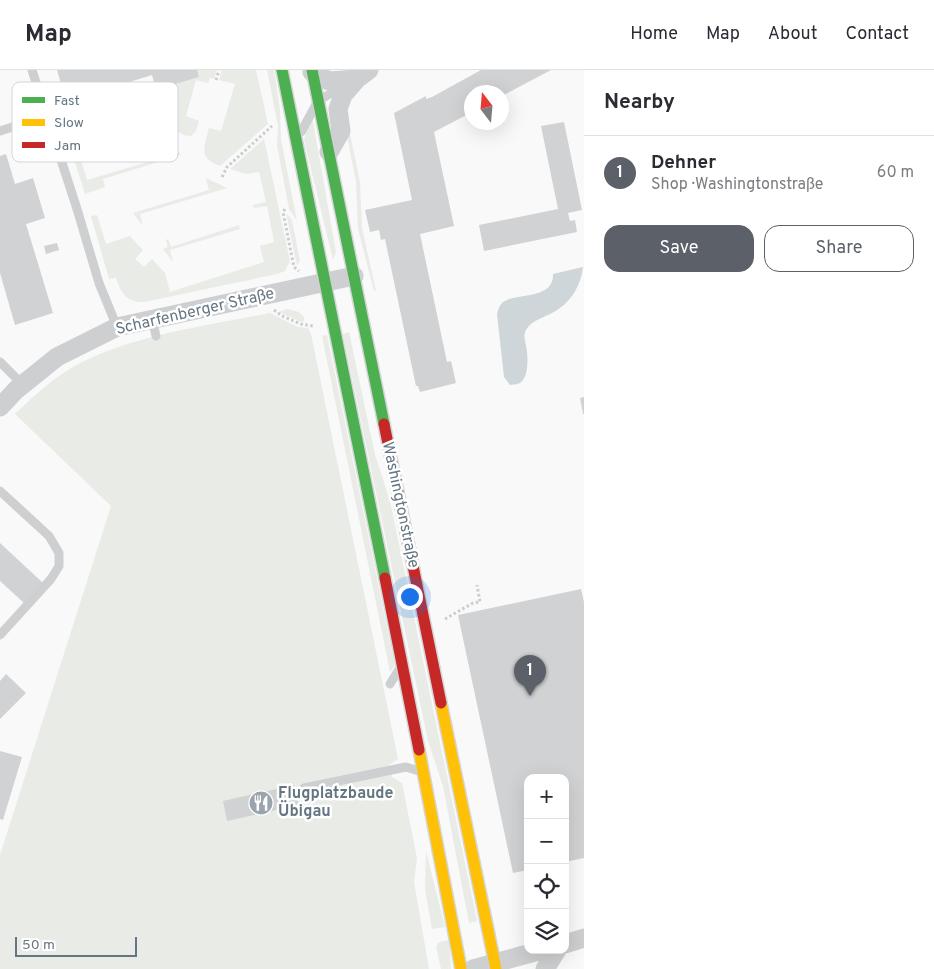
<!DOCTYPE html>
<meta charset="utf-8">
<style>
:root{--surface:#fff;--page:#f2f2f3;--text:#2b2b33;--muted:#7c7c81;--line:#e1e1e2;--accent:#5c6169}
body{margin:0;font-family:Overpass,sans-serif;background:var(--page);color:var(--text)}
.controls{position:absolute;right:15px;bottom:15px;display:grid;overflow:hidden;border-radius:10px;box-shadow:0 5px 20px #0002}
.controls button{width:45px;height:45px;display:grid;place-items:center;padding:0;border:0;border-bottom:1px solid var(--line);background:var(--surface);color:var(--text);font:25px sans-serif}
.compass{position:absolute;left:464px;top:15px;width:45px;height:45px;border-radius:50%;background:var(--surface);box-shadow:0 5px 20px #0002;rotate:344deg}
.scale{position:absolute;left:15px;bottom:12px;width:122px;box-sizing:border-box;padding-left:5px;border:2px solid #657683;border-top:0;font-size:14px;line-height:18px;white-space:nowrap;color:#657683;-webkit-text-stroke:4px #fff;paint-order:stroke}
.you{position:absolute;left:409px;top:526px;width:18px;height:18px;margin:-12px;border:4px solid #fff;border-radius:50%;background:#1a73e8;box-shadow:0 0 0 8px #1a73e833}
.badge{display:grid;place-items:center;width:32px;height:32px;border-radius:50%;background:var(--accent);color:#fff;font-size:16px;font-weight:700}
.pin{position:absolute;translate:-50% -41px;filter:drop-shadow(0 1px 2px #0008)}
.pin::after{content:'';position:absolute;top:26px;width:18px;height:15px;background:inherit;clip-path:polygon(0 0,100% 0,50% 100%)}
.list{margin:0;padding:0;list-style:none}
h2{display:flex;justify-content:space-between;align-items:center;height:65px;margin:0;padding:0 20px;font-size:21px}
h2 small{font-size:16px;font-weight:400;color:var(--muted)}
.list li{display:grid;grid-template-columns:32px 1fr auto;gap:15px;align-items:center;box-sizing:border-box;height:75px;padding:0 20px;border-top:1px solid var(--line)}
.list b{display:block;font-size:19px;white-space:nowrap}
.list p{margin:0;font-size:16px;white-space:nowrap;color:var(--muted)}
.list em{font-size:16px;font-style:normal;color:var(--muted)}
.actions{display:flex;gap:10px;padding:15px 20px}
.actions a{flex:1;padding:11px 0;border:1px solid var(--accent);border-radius:15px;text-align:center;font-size:18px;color:var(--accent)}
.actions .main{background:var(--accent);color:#fff}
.icon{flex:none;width:28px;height:28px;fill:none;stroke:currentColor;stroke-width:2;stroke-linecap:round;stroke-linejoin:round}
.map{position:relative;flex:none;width:584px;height:899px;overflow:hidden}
header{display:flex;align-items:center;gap:30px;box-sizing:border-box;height:70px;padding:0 25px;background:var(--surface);border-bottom:1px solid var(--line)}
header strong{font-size:24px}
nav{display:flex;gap:28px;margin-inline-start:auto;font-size:18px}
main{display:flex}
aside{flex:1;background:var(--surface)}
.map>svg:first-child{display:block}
</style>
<header>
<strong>Map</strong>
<nav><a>Home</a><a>Map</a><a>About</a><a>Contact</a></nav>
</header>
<main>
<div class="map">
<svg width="584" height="899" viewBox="0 0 584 899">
<rect width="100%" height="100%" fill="#f9f9f9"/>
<path fill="#e8ebe6" d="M 197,0 L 217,0 L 214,9 L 210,8 L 208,13 L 196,10 L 186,46 L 199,51 L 196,61 L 191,66 C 175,66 173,53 169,41 L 75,71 L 87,110 L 175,84 L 173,74 L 181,85 L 103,109 L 105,117 L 85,124 L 63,54 L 67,46 L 72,44 L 75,58 L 105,49 L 108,57 L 162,40 L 156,20 L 199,7 Z
M 222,0 L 256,0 L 268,54 L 220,96 C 198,88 204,77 209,58 L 221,61 L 235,14 L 219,10 Z
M 267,0 L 274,0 L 280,39 L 281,70 L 297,151 L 289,139 L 277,75 L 278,56 Z
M 312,46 L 336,182 L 333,190 L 304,70 L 307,57 Z
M 348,55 L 360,112 L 362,158 L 376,221 L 374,221 L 358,159 L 356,112 L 345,56 Z
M 264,69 L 290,191 L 285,201 L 277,204 L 144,232 C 127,233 121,223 116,208 L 109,209 L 91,146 L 97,145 L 106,174 L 130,166 L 143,180 L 135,189 L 144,197 L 152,189 L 165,203 L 170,222 L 264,192 L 260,176 L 274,172 L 267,136 L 254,138 L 253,135 L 266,132 L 259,102 L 246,104 L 230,99 Z
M 206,108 L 227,118 L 140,144 L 143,156 L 133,143 L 209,120 Z
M 286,143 L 292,150 L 300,191 L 297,196 Z
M 239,155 L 240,159 L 170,180 L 173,192 L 163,179 L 168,177 L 166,170 L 168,169 L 171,177 Z
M 287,239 L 299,242 L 304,247 L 304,251 L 301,252 L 279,242 Z
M 270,243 L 298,257 L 308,258 L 311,264 L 398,689 L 389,695 L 392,707 L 402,713 L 417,788 L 414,812 L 429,899 L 0,899 L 0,785 L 111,436 L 15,344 C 30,330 45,315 62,304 C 116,267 206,256 270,243 Z
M 349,262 L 375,385 L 390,431 L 477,851 L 469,853 L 443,716 L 428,671 L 343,264 Z
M 327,265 L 395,596 L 390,602 L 322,266 Z
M 426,781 L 445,857 L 432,859 L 425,819 Z
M 449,870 L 451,899 L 441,899 L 436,876 L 439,872 Z"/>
<path fill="#ced6d9" d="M 583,197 C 581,216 570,234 552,243 C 543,248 532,250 526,260 C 522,267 527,275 527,282 C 528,291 528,306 521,312 C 518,315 514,314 510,315 L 504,307 L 497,244 C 498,240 499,236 502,233 C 514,222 554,231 553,204 Z"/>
<path fill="#d0d2d3" d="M 57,0 L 197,0 L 199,7 L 156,20 L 152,5 L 123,14 L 126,27 L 100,35 L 96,22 L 66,31 Z
M 481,0 L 551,0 L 502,26 L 502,22 L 472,22 L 472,42 L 434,62 L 454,156 L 420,164 L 447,292 L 451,291 L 456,313 L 420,322 L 418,316 L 416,316 L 385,169 L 381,170 L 379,160 L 370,162 L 365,140 L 412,130 L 394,43 L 426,26 L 426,29 L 432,27 Z
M 564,52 L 582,140 L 568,143 L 570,151 L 575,150 L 577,162 L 484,181 L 479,155 L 558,139 L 541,56 Z
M 6,84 L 15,114 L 33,108 L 45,148 L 26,154 L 53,243 L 15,255 L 0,203 L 0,86 Z
M 57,173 L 59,180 L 46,184 L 44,176 Z
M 584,327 L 584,344 L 583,344 L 580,328 Z
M 0,473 L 43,513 L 24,533 L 0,511 Z
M 581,519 L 584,532 L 584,788 L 565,792 L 565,708 L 528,708 L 528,800 L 513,803 L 458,545 Z
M 6,604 L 26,623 L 0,649 L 0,611 Z
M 0,681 L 22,687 L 3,750 L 0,749 Z
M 294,715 L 299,735 L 227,751 L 223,731 Z"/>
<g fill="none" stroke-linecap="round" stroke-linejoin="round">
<defs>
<path id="fast" d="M 282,0 L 385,508
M 312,0 L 384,354"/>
<path id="slow" d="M 441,633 L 496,899
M 419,680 L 461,899"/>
<path id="jam" d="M 384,354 L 441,633
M 385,508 L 419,680"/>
</defs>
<use href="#fast" stroke="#d5d6d7" stroke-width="14"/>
<use href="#slow" stroke="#d5d6d7" stroke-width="14"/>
<use href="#jam" stroke="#d5d6d7" stroke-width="14"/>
<path stroke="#cbcccd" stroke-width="3" stroke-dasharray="2.5 2.5" stroke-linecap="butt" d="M 216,10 L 219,0
M 222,107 L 227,97 L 272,56
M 285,139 L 283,142 L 294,197 L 299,201
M 274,240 L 282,246 L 301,254 L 313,256
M 445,549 L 473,533 L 480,532 L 477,515"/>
<path stroke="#cecfd0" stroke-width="9" d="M 32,0 L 77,139 L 99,213 L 117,257
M 0,61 L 47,46
M 301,62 L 318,31 L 343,16
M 152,249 L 156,266
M 0,292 L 23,315
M 0,421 L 49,466 L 59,483 L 59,496 L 51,509 L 0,565
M 390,614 L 398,601
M 304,718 L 406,697 L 419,701"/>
<path stroke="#cecfd0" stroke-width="19" d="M 312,2 L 329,11 L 357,9
M 329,82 L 341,61 L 338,39 L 343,25 L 357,9 L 369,0
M 0,337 L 16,320 L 57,287 L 117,257 L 354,206
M 565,874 L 584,868
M 473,899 L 542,880
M 545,899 L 557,880"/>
<use href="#fast" stroke="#4caf50" stroke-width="11"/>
<use href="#slow" stroke="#ffc107" stroke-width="11"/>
<use href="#jam" stroke="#c62828" stroke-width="11"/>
</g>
<defs>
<symbol id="restaurant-disc" viewBox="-11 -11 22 22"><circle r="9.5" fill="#99a4ac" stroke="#fff"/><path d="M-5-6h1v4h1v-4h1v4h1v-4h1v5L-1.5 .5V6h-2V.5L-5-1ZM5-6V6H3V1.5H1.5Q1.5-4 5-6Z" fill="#fff"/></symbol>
</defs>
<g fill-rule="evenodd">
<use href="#restaurant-disc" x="247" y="719" width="28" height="28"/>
</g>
<g text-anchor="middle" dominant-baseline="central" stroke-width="5" stroke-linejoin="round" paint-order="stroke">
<g font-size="16" fill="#657683" stroke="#fff">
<text transform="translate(195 242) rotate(-13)">Scharfenberger Straße</text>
<text transform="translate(400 435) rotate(78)">Washingtonstraße</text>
</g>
<g font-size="16" font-weight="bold" fill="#657683" stroke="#fff" text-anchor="start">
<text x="278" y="724">Flugplatzbaude<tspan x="278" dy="18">Übigau</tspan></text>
</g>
</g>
<rect x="12" y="12" width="166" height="80" rx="8" fill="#fff" stroke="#d1d6da" stroke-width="1"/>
<rect x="22" y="27" width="23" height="6" fill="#4caf50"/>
<rect x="22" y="49" width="23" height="7" fill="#ffc107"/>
<rect x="22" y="72" width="23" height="6" fill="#c62828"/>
<g font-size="14" fill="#657683">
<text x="54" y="35">Fast</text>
<text x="54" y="57">Slow</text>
<text x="54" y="80">Jam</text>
</g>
</svg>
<div class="controls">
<button>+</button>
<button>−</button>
<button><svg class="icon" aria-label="locate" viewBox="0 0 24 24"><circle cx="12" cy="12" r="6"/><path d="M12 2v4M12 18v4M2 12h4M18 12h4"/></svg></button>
<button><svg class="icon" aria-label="layers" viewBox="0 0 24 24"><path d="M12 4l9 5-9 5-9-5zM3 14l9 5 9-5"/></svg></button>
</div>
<svg class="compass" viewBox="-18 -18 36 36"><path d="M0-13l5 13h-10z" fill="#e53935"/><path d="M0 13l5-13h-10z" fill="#7c7c81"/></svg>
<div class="scale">50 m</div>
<div class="you"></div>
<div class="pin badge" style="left:530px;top:626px">1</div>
</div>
<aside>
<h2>Nearby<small></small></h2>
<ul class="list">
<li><span class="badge">1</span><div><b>Dehner</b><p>Shop · Washingtonstraße</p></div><em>60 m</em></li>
</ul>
<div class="actions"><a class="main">Save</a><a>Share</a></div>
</aside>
</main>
